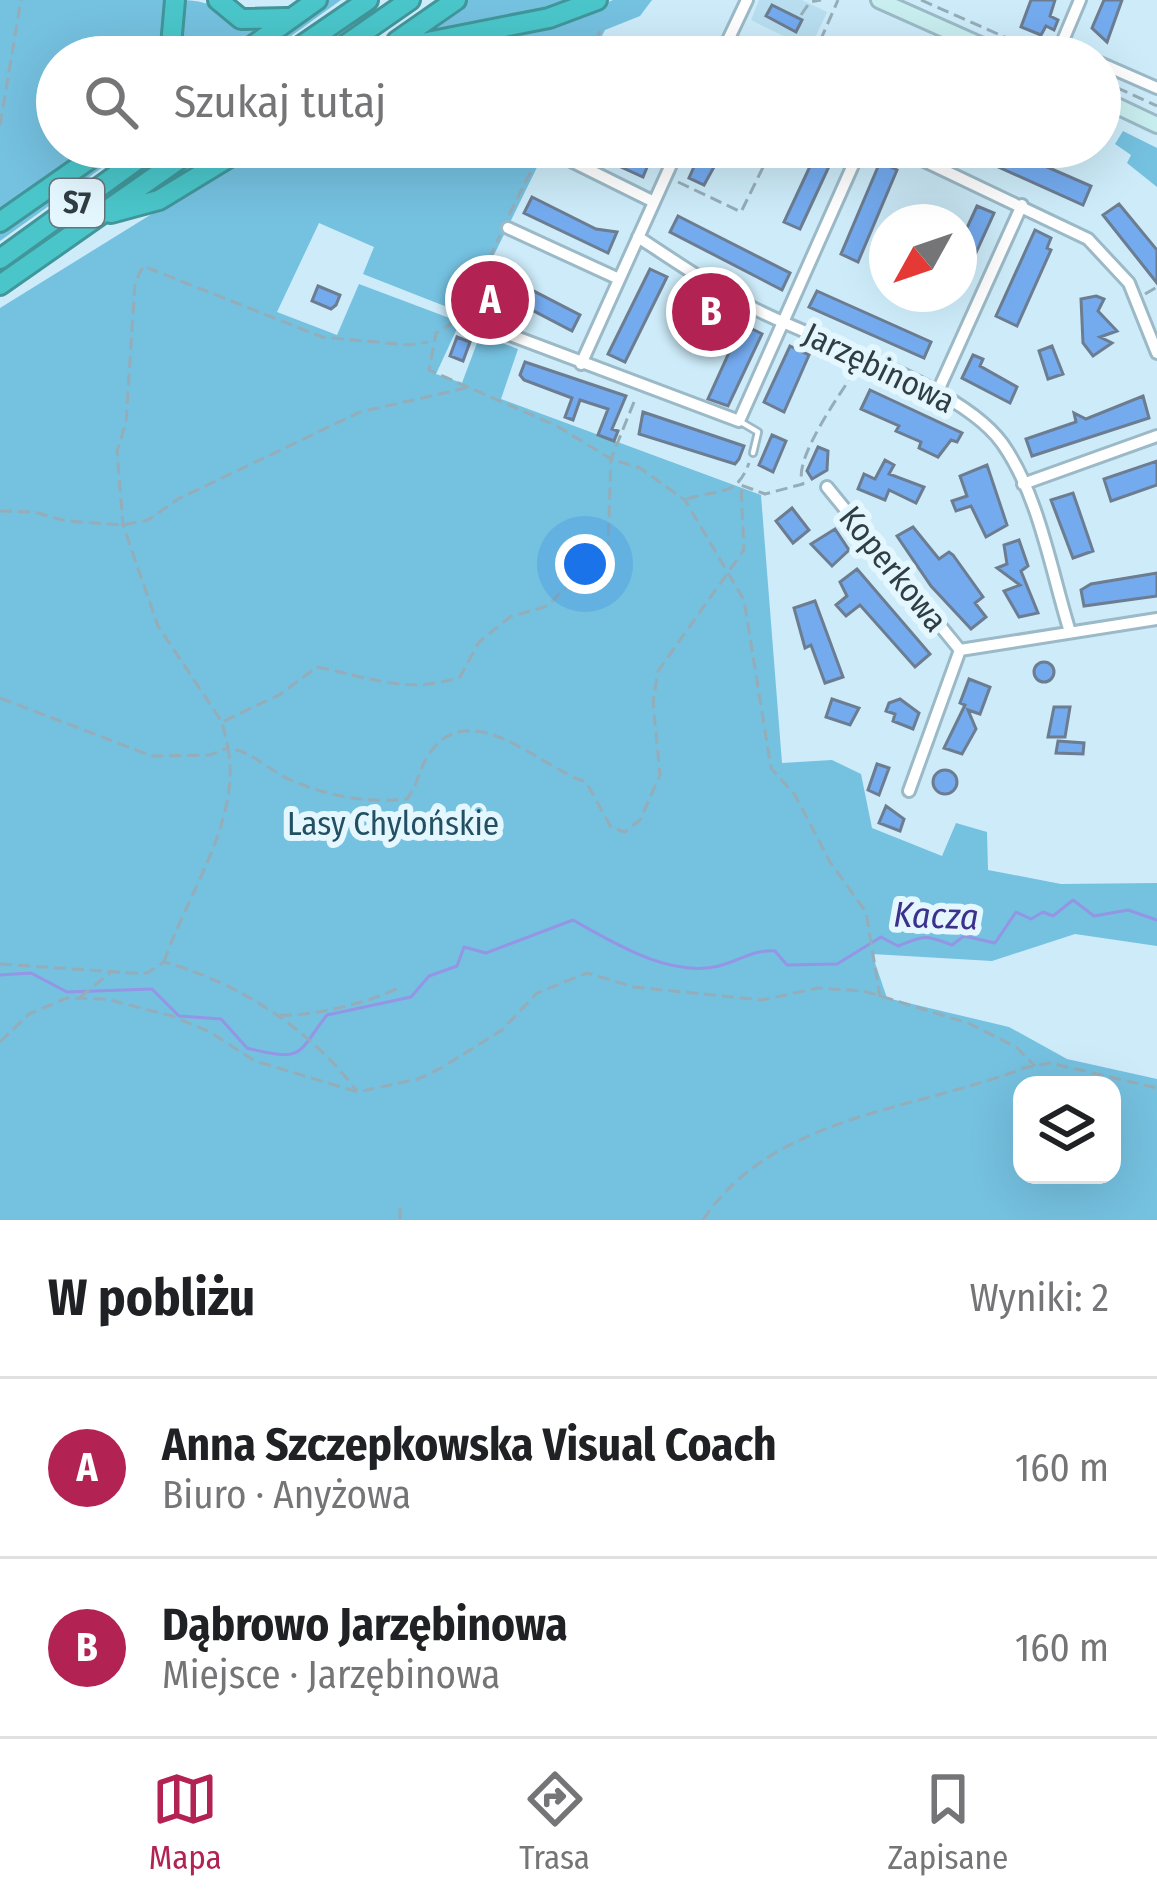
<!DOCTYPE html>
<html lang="pl">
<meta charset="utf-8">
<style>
:root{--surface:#fff;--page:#f2f2f2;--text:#202124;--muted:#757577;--line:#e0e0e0;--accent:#b22354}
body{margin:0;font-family:"Fira Sans Condensed",sans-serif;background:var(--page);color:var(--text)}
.controls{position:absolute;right:36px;bottom:36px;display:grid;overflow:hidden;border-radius:24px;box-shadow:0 12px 48px #0002}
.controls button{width:108px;height:108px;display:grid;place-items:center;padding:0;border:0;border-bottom:3px solid var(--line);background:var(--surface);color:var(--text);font:60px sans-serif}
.compass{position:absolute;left:869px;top:204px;width:108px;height:108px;border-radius:50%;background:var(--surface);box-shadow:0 12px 48px #0002;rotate:230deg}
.you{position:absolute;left:585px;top:564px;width:42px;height:42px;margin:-30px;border:9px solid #fff;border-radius:50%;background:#1a73e8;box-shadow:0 0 0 18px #1a73e833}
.badge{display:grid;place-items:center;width:78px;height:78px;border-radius:50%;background:var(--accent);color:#fff;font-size:39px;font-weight:700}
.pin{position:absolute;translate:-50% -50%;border:6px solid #fff;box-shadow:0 3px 12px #0006}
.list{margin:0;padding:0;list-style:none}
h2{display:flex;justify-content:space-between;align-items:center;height:156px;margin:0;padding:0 48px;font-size:51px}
h2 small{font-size:39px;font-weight:400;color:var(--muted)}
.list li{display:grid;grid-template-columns:78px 1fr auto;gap:36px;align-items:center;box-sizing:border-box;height:180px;padding:0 48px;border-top:3px solid var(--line)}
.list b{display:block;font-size:45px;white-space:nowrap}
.list p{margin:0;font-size:39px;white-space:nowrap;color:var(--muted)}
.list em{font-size:39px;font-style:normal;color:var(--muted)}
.icon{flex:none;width:66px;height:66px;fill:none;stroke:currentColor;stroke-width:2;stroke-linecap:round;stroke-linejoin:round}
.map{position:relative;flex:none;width:1157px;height:1220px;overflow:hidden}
.search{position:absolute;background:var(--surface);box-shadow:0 12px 48px #0002;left:36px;right:36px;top:36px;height:132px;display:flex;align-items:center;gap:30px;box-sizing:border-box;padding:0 42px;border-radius:66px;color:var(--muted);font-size:45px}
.sheet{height:516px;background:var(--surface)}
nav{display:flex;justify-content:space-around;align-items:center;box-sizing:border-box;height:168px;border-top:3px solid var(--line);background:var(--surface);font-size:33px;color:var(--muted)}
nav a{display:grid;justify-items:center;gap:6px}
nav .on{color:var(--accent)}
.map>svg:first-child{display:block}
</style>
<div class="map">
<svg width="1157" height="1220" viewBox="0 0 1157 1220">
<rect width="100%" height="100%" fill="#cdebf9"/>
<path fill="#b8deef" d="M 759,0 L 802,0 L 827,12 L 810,49 L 751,20 Z"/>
<path fill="#75c1e0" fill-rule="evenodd" d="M 0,0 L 169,0 L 165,57 L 57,57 L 57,147 L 93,147 L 0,213 Z
M 180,0 C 220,0 230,19 264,31 L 228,57 L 176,57 Z
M 326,0 L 341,0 L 262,57 L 245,57 Z
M 465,0 L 580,0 L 419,36 Z
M 613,0 L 652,0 L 640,16 L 605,30 L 591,57 L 396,57 L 554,25 Z
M 1123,131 L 1157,148 L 1157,187 L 1127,163 L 1131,155 L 1115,144 Z
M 119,147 L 131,147 L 0,241 L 0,231 Z
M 172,147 L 181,147 L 0,274 L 0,267 Z
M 260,147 L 547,147 L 465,314 L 363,274 L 374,247 L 319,223 L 277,312 L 337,335 L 359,284 L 460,322 L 436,374 L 462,383 L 480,335 L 518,349 L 501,399 L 761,495 L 782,763 L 832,760 L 861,774 L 872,828 L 942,856 L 956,823 L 987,832 L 988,870 L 1061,884 L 1157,883 L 1157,946 L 1075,934 L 992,961 L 872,954 L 887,998 L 1009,1027 L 1067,1059 L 1157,1079 L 1157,1220 L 0,1220 L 0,308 ZM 1022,1085 L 1112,1085 L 1112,1175 L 1022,1175 Z"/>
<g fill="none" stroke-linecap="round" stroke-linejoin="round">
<path stroke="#9495e4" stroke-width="3" d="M 0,975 L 31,973 L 67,992 L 152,989 L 179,1016 L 221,1019 L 247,1048 C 306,1064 298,1051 327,1015 L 411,997 L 429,976 L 457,966 L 464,947 L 486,953 L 573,920 C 614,943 670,978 719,966 C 739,961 754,949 775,951 L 787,965 L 837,964 L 881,937 L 898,946 C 925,936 923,934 952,945 L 964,936 L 995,943 L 1016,912 L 1031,919 L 1043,912 L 1053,916 L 1073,900 L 1094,916 L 1128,910 L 1157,920"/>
</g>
<path fill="#74abef" stroke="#6c7c91" stroke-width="3" d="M 1031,0 L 1055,0 L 1050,16 L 1058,20 L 1054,30 L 1046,26 L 1041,35 L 1021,27 Z
M 1104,0 L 1122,0 L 1107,42 L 1092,28 Z
M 772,5 L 802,20 L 796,32 L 766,16 Z
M 758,38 L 774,45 L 768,57 L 749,57 Z
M 577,147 L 621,147 L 650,160 L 643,177 Z
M 695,147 L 725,147 L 704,185 L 689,178 L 701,151 Z
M 819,147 L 838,147 L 800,229 L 784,222 Z
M 954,147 L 1001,147 L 1091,186 L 1083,205 Z
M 880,162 L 897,170 L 858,262 L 841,254 Z
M 532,197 L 596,229 L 617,232 L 608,253 L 524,213 Z
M 1119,204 L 1157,250 L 1157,283 L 1103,215 Z
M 977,206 L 994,213 L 959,290 L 959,245 Z
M 678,216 L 790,273 L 782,290 L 670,232 Z
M 1035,230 L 1051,238 L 1047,248 L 1051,250 L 1017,326 L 996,316 Z
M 650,269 L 667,277 L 625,362 L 608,354 Z
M 497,272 L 580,315 L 572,331 L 490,288 Z
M 318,286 L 340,295 L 336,305 L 331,309 L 312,301 Z
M 817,291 L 931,342 L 924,358 L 809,307 Z
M 1096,296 L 1104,299 L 1098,311 L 1117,331 L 1100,337 L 1112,343 L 1093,356 L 1083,343 L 1081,299 Z
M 742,324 L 762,334 L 728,406 L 708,399 Z
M 457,337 L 470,342 L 463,361 L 450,356 Z
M 790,346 L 809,355 L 784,412 L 764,402 Z
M 1052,346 L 1063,374 L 1048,379 L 1039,351 Z
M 973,355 L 983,359 L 980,366 L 1017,387 L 1010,403 L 962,378 Z
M 525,362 L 626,396 L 612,429 L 618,431 L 614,441 L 598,435 L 608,409 L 580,400 L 573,420 L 565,417 L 572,398 L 524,380 L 520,375 Z
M 870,390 L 962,433 L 957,442 L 951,440 L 938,457 L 919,448 L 921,442 L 896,431 L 899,426 L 861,409 Z
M 1143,396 L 1149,418 L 1032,456 L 1026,439 L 1076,422 L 1074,413 L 1086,419 Z
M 643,412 L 744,446 L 739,459 L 735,464 L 639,434 Z
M 772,435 L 786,441 L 773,472 L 759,465 Z
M 818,447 L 828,451 L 827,470 L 812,479 L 807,471 Z
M 885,460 L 894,465 L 889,474 L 924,487 L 916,503 L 889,490 L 885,500 L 858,489 L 864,474 L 875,479 Z
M 1157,461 L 1157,485 L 1111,501 L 1104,479 Z
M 987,465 L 1007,525 L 986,537 L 971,506 L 956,511 L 952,501 L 967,496 L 960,476 Z
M 1073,493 L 1093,551 L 1073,558 L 1051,500 Z
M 792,508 L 809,530 L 793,543 L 776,521 Z
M 913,527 L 939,559 L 949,552 L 953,555 L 983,597 L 975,603 L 986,617 L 971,629 L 931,586 L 897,536 Z
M 835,529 L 849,550 L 832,566 L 811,544 Z
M 1019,540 L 1028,566 L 1021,571 L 1038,613 L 1019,617 L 1004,591 L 1020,585 L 997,568 L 1007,564 L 1004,545 Z
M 857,569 L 930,654 L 915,667 L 860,605 L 846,616 L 836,605 L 847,596 L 840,582 Z
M 1157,573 L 1157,596 L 1084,606 L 1081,590 L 1091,584 Z
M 815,601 L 843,677 L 825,683 L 811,645 L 805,648 L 794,608 Z
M1034 672a10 10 0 1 1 20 0a10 10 0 1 1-20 0Z
M 969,679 L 990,687 L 980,714 L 968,710 L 976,729 L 962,754 L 944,748 L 965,705 L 960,703 Z
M 832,699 L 859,708 L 850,725 L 826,717 Z
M 900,699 L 919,713 L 913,729 L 893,721 L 895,714 L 886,711 L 889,703 Z
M 1054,707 L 1070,707 L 1065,737 L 1048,737 Z
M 1058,741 L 1084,743 L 1083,754 L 1056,753 Z
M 877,764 L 889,768 L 879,795 L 868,790 Z
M933 782a12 12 0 1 1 24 0a12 12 0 1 1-24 0Z
M 886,806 L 904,819 L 900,831 L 879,823 Z"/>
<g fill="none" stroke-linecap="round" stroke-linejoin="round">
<defs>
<path id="lane" d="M 741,422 L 758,432 L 753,453"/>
<path id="street" d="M 1061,45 L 1087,57
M 720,57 L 747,0
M 1056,57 L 1080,0
M 1100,63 L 1157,88
M 895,147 L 1088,239 L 1129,283 L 1157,353
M 555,153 L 654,202
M 508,228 L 619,279
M 638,237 C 676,262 714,288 755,309 C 821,343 960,385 1002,443 C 1039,495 1051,571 1070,632
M 465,318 L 739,421 L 861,147
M 581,364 L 679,147
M 937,393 L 1022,205
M 1023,484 L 1157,436
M 827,487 L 960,650 L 1157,619
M 909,791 L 960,650"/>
<path id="secondary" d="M 879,0 L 1007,57
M 1100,98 L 1157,125"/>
<path id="highway" d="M 218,0 L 241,19 L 287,18
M 397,41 L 456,0
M 382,51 L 549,18 L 597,0
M 170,57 L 175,0
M 237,57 L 317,0
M 285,57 L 368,0
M 328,57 L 410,0
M 111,213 L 159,200 L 246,147
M 0,222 L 107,147
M 0,259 L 155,147
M 0,285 L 197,147"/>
</defs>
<use href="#lane" stroke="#9bb9c6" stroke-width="10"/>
<use href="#street" stroke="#9bb9c6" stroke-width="16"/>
<use href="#secondary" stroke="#9bb9c6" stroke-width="20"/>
<use href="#highway" stroke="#41969a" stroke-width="24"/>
<path stroke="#95adb8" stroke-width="3" stroke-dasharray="12 6" stroke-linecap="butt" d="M 921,0 L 1043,54
M 801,15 L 810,2 L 821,0
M 588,57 L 600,31
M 813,57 L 838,0
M 1100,80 L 1157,106
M 0,125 L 21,0
M 949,163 L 957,147
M 678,182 L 741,212 L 773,147
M 509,215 L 543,147
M 1145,294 L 1157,287
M 467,308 L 500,235
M 454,322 L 436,333 L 429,370 L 557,426 L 611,459 L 640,468 L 685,500 L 744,600 L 771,768 L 795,795 L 830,862 L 866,912 L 880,997
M 687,499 C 720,488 736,498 749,463
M 0,511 L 34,512 L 66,521 L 123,525 L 148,520 L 178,499 L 360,412 L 466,388
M 0,698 L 152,756 L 210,755 L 228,748 L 222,722 L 158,626 L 123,525 L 117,451 L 126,423 L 135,283 L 143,266 L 322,337 L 408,345 L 428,342
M 224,721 L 279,695 L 317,667 C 368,677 408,695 460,677 L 479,642 L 510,617 L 547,606 L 608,546 L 611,459 L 636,397
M 164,962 C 186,896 242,819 228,748 C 255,752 271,773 295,782 C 332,797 367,803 407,799 C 417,786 419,771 427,757 C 468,691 540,768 586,782 L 611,827 L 625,832 L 640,820 L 660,775 L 653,702 L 658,671 L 744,550 L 741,485 L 765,494 L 803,484 C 791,461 843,390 859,365
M 0,964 L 132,973 L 147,973 L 164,962 C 239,983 309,1028 357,1091
M 80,997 L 110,973
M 280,1015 C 310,1017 371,1002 398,988
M 0,1042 L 29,1014 L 67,998 L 106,999 L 172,1016 L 210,1032 L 255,1061 L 358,1092 L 418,1079 L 441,1068 L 502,1030 L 537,993 L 587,973 L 634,987 L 762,1000 L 818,988 L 864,991 L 968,1023 L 1016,1047 L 1035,1066
M 400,1208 L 400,1220
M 703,1220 C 772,1115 917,1110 1024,1068 L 1050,1063 L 1157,1088"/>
<use href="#lane" stroke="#fff" stroke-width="4.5"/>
<use href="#street" stroke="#fff" stroke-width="10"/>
<use href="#secondary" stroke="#c9eeef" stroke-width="14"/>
<use href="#highway" stroke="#4ac6ca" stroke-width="18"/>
</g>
<g text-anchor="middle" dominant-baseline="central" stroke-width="12" stroke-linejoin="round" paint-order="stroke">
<rect fill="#e4f6fe" stroke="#66747a" stroke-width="3" x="50" y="179" width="54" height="48" rx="9"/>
<g font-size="30" font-weight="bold" fill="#303d42">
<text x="77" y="203">S7</text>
</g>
<g font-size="33" fill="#303d42" stroke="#e4f6fe">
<text transform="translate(879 368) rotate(26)">Jarzębinowa</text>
<text transform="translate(893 569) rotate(51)">Koperkowa</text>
</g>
<g font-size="33" fill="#225062" stroke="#e4f6fe">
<text x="393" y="824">Lasy Chylońskie</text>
</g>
<g font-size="36" font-style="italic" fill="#3c318c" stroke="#e4f6fe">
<text transform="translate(936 916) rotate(2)">Kacza</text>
</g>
</g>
</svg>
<div class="controls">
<button><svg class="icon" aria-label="layers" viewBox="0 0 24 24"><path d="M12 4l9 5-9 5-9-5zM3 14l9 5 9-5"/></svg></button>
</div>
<svg class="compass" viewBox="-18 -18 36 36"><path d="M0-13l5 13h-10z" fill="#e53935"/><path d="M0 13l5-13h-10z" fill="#757577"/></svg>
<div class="you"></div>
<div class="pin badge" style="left:490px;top:300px">A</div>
<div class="pin badge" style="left:711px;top:312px">B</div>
<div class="search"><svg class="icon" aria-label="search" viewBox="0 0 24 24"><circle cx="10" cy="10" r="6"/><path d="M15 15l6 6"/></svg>Szukaj tutaj</div>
</div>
<section class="sheet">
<h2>W pobliżu<small>Wyniki: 2</small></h2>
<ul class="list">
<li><span class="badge">A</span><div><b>Anna Szczepkowska Visual Coach</b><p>Biuro · Anyżowa</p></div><em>160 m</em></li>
<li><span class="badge">B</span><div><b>Dąbrowo Jarzębinowa</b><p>Miejsce · Jarzębinowa</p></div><em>160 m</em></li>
</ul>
</section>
<nav>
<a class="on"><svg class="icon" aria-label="map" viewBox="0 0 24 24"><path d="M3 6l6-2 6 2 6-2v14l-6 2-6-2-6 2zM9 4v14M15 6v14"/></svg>Mapa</a>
<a><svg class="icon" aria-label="directions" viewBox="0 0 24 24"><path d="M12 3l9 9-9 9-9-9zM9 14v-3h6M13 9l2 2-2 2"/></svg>Trasa</a>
<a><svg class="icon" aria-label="saved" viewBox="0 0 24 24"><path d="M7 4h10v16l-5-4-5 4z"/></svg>Zapisane</a>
</nav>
